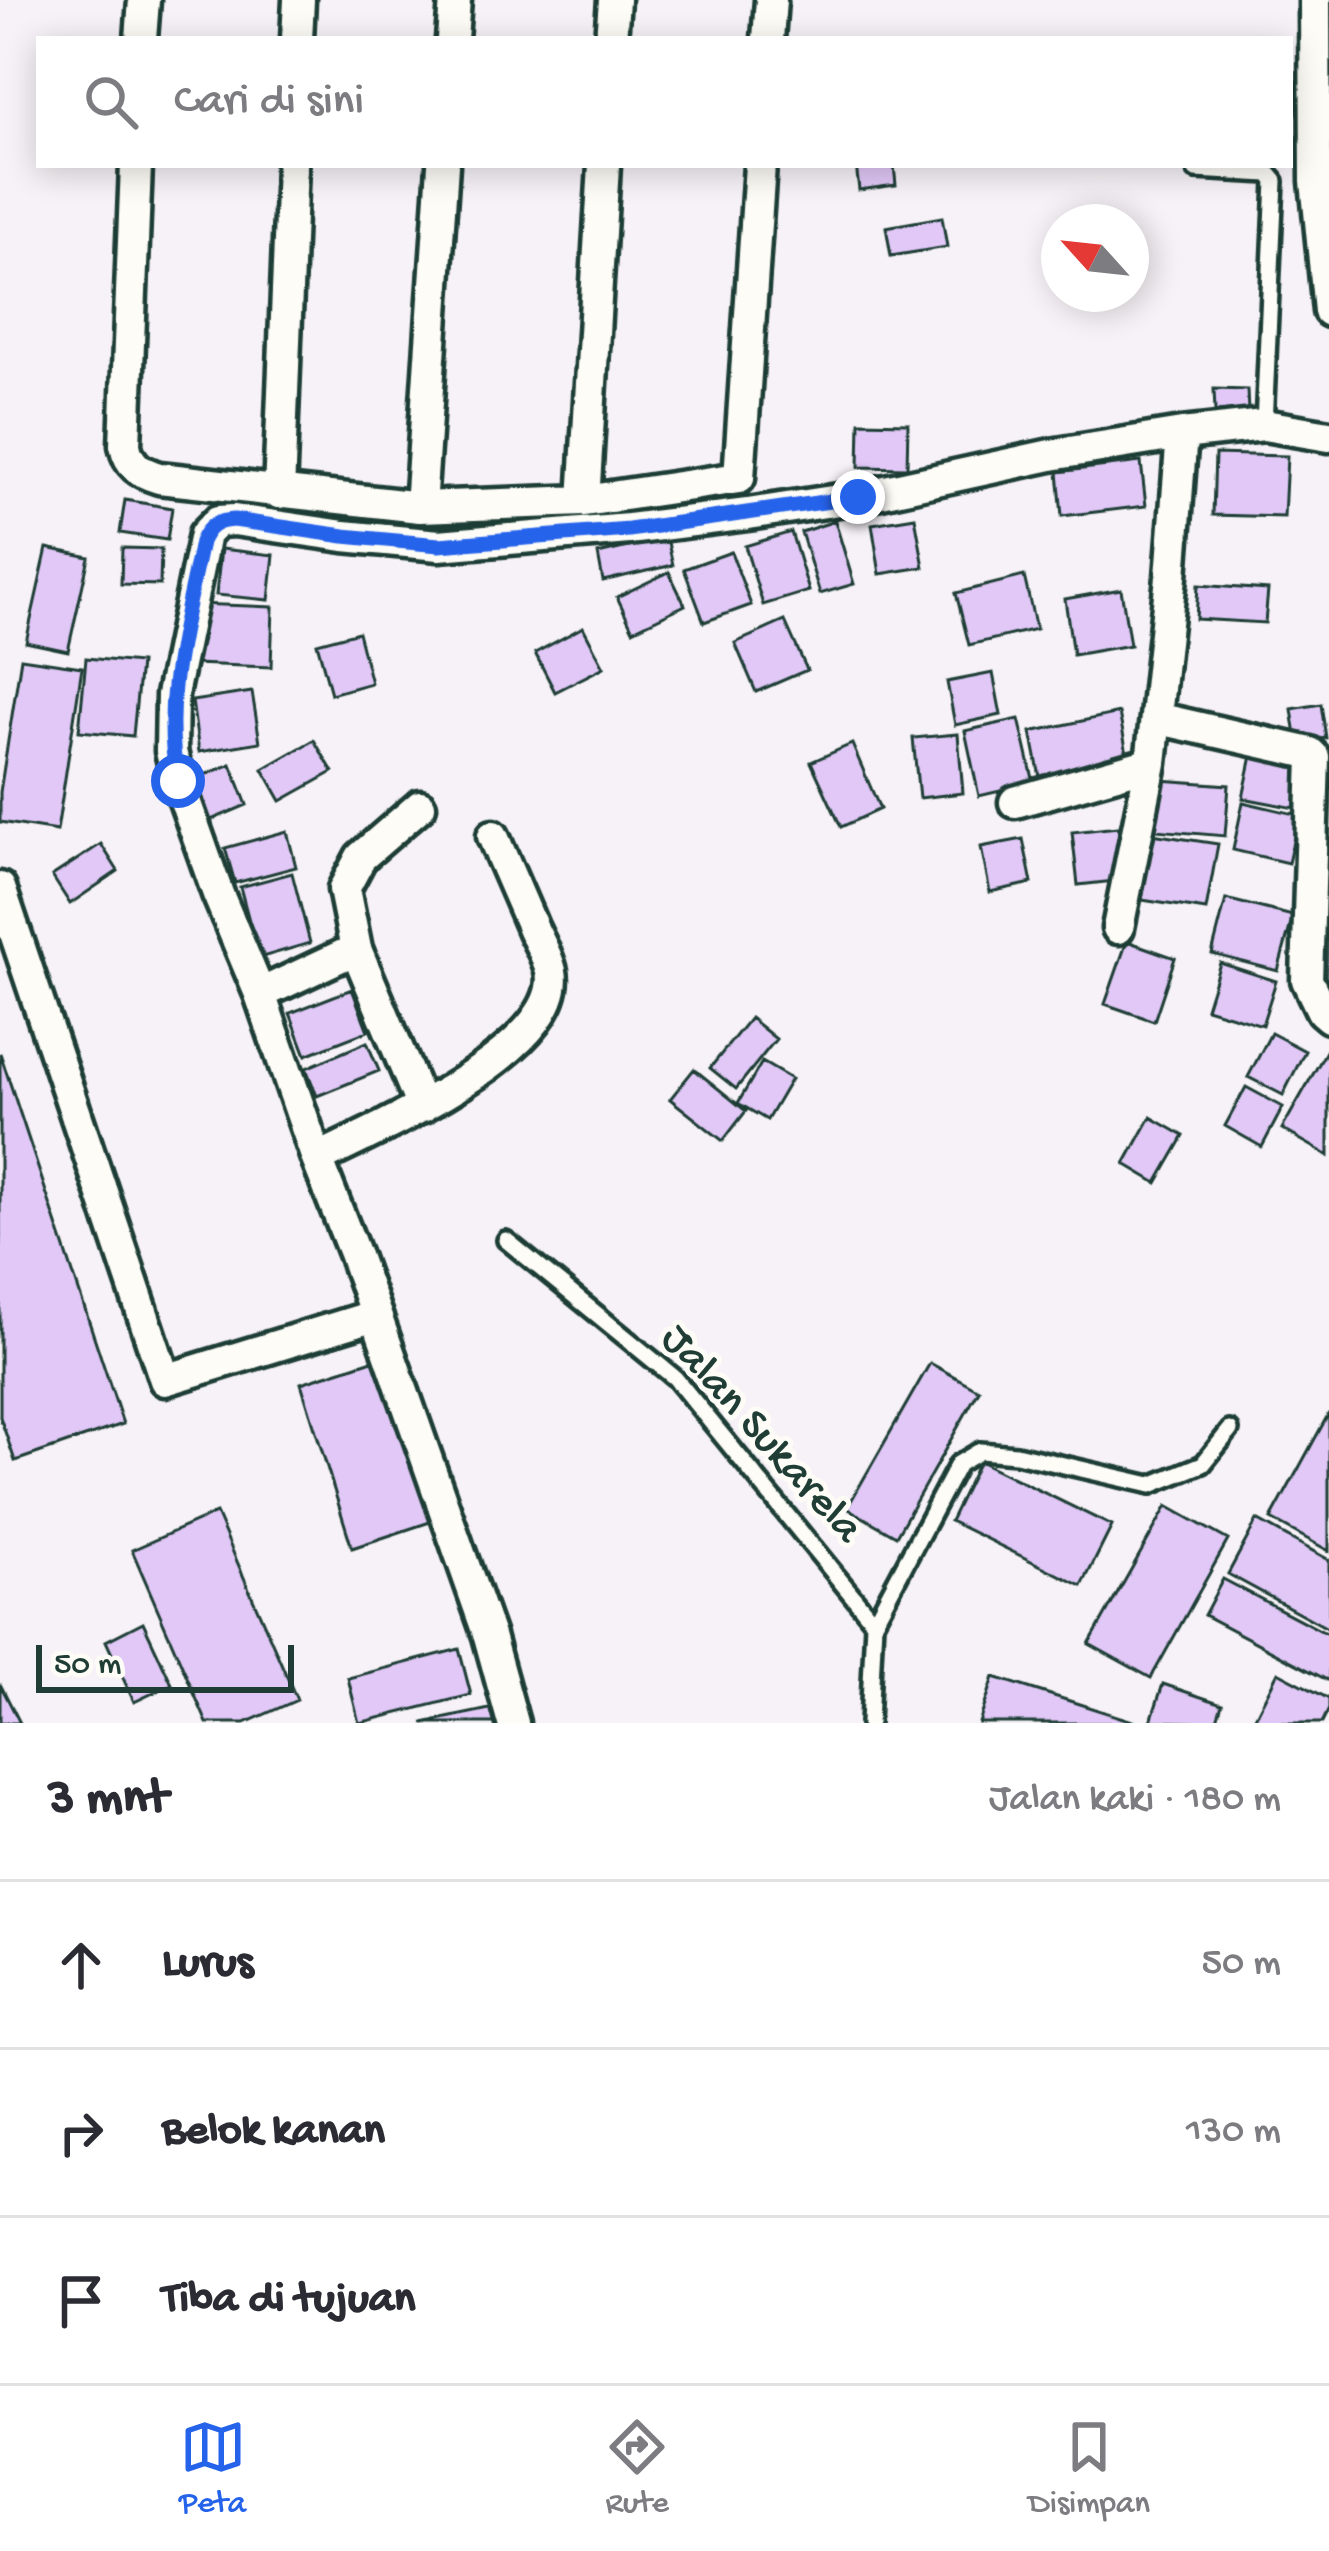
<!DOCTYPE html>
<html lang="id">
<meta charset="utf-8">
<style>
:root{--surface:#fff;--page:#f2f2f3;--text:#2b2b33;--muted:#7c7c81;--line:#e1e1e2;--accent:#2563eb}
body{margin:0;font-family:"Gochi Hand",sans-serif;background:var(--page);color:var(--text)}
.compass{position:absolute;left:1041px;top:204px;width:108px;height:108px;border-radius:50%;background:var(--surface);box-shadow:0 6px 30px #0003;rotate:297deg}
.scale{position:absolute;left:36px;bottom:30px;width:258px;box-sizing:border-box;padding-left:12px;border:6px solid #1f3d34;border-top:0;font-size:33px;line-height:42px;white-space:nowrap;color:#1f3d34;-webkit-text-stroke:9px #fdfcf7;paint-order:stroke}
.stop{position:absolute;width:36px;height:36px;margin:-27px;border:9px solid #2563eb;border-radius:50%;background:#fff}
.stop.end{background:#2563eb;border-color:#fff;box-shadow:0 3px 12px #0008}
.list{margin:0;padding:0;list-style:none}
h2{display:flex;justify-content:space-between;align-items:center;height:156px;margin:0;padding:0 48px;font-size:51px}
h2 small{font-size:39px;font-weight:400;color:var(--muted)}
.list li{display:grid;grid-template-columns:78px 1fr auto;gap:36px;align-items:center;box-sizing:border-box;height:168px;padding:0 48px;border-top:3px solid var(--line)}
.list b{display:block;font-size:45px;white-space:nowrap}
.list em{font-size:39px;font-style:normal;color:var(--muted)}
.icon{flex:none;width:66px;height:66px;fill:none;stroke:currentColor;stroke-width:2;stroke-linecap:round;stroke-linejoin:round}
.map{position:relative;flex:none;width:1329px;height:1723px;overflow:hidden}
.search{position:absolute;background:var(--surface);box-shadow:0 6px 30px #0003;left:36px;right:36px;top:36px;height:132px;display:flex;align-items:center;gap:30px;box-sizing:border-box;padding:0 42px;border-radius:0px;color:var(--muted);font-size:45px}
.sheet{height:660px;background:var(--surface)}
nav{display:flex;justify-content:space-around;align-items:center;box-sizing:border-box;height:168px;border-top:3px solid var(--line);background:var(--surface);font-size:33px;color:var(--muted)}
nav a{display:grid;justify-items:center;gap:6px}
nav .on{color:var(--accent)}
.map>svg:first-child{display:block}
</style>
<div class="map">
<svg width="1329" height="1723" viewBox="0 0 1329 1723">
<rect width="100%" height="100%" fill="#f7f2f7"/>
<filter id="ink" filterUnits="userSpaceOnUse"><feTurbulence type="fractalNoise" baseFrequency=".00833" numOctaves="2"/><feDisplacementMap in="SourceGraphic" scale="24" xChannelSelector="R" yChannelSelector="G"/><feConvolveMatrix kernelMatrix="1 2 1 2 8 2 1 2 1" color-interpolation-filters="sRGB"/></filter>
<g filter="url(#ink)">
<path fill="#e1c8f7" stroke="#1f3d34" stroke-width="3" d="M 856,165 L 894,165 L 896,185 L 859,190 Z
M 942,217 L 947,247 L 891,256 L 886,227 Z
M 1214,389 L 1247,390 L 1248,412 L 1215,412 Z
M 860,422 L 908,423 L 907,468 L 859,467 Z
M 1215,454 L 1287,456 L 1284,517 L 1213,515 Z
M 1141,462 L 1146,506 L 1062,516 L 1058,472 Z
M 125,500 L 172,508 L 167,540 L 120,533 Z
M 915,517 L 924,567 L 880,574 L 872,524 Z
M 835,521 L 854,584 L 820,594 L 801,532 Z
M 791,532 L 809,591 L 763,605 L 745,546 Z
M 667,538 L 673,565 L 603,581 L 598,554 Z
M 47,548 L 89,557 L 68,651 L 26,642 Z
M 122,548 L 161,549 L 160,585 L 121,584 Z
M 221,549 L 274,555 L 269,600 L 216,595 Z
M 731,552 L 751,605 L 704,622 L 684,569 Z
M 669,572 L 685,605 L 633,630 L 617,597 Z
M 1024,576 L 1036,629 L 969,645 L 956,593 Z
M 1198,585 L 1268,590 L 1265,623 L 1196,619 Z
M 1121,589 L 1130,645 L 1073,655 L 1065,599 Z
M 195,604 L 273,607 L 271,667 L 193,664 Z
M 785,621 L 807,670 L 756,692 L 735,643 Z
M 583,627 L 604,667 L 555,692 L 535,653 Z
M 358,632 L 371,683 L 331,694 L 317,643 Z
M 21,658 L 82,667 L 57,831 L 0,822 L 0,792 Z
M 86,658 L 140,663 L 133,736 L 79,731 Z
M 993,673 L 1001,715 L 955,725 L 947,682 Z
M 252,692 L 260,742 L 199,752 L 192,701 Z
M 1321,704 L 1326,738 L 1297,743 L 1292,709 Z
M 1119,713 L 1128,758 L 1040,777 L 1031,732 Z
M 1019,719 L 1034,783 L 979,796 L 965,731 Z
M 958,734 L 963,793 L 919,798 L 913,738 Z
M 314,740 L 333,772 L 281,801 L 263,769 Z
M 852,744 L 880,809 L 841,827 L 811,762 Z
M 1253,751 L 1304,762 L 1295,808 L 1243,798 Z
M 231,764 L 247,805 L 204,823 L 187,782 Z
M 1160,780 L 1229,785 L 1225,836 L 1155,830 Z
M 1243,802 L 1299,815 L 1288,863 L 1233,850 Z
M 1118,827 L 1124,880 L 1078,885 L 1072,832 Z
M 287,831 L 296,867 L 235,883 L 225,848 Z
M 1152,834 L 1218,844 L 1206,910 L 1142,900 Z
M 1023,839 L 1032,883 L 990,892 L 981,847 Z
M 101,844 L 118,871 L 70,904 L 52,876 Z
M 292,873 L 310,943 L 259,958 L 240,887 Z
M 1226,899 L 1293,916 L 1278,971 L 1212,954 Z
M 1321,905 L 1329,906 L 1329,983 L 1312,981 Z
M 1127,941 L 1175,958 L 1154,1021 L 1105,1004 Z
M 1220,963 L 1276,981 L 1262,1025 L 1206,1008 Z
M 352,989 L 368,1031 L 306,1055 L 290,1013 Z
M 750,1018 L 776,1039 L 736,1089 L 710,1068 Z
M 1271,1033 L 1305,1051 L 1283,1095 L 1248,1077 Z
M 367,1042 L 379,1071 L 317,1096 L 306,1068 Z
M 1329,1046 L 1329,1156 L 1282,1129 Z
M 0,1053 L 123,1424 L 15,1461 L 0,1417 Z
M 762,1062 L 791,1079 L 767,1120 L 738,1103 Z
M 694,1069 L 746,1111 L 723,1141 L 670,1099 Z
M 1246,1087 L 1283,1107 L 1262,1147 L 1225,1126 Z
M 1151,1117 L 1184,1136 L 1157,1183 L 1125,1164 Z
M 382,1357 L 433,1521 L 352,1548 L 301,1383 Z
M 930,1363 L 979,1390 L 896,1536 L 847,1508 Z
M 1329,1413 L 1329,1551 L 1271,1519 Z
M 979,1461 L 1112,1526 L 1082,1586 L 950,1521 Z
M 1167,1506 L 1228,1540 L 1151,1678 L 1089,1644 Z
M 216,1513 L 297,1700 L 245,1723 L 207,1723 L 132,1550 Z
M 1257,1520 L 1329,1560 L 1329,1629 L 1228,1574 Z
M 1223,1579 L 1329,1635 L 1329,1681 L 1204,1615 Z
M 143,1622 L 172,1684 L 134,1702 L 106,1641 Z
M 459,1649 L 471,1695 L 359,1723 L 348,1678 Z
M 1278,1672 L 1329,1699 L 1329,1709 L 1322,1723 L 1252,1723 Z
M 994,1677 L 1139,1723 L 979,1723 Z
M 0,1684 L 20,1723 L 0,1723 Z
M 1163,1684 L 1222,1704 L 1216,1723 L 1151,1721 Z
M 494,1708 L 497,1723 L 423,1723 Z"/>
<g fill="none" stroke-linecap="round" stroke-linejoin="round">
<defs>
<path id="lane" d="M 1196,170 L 1269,174 L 1275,181 L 1264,425
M 506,1240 L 675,1378 L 874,1622 L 869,1723
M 874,1622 L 958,1464 L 980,1451 L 1016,1454 L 1151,1485 L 1203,1464 L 1230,1430"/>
<path id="street" d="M 1315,0 L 1316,181 L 1329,311
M 141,39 L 144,0
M 297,39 L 299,0
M 452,39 L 455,0
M 611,39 L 614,0
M 768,39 L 771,0
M 136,165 L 125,445 C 129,466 140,472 159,478 L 420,507 L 584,501 L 739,478 L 760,165
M 279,493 L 292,165
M 584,501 L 604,165
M 420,507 L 443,165
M 1156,718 L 1310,753 L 1314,757 L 1307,980 L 1322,1011 L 1329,1017
M 1015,802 L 1151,763
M 0,888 L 165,1380 L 376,1315
M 1118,928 L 1151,763 L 1171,577 L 1182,434
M 356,949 L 422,1107
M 260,994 L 356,949 L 344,889 L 361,857 L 420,806
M 317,1159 C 373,1131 566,1048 551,971 C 548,957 539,942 533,929 C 520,898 506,867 493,836
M 513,1723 L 489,1636 L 354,1253 L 317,1159 L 260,994 L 218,894 L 178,781 L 171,751 L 172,695 L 205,534 L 218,521 L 234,520 L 344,536 L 439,545 L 629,529 L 748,514 L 858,497 L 1051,455 L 1182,434 L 1264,425 L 1329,436"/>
</defs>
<use href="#lane" stroke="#1f3d34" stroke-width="24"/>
<use href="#street" stroke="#1f3d34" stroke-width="39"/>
<use href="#lane" stroke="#fdfcf7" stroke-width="15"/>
<use href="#street" stroke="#fdfcf7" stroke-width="30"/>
</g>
</g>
<g fill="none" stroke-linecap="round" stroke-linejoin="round" filter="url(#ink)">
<path stroke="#2563eb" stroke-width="15" d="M 178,781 C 160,703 186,620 201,542 C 208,526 216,521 234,520 L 344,536 L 439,545 L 629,530 L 858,497"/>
</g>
<g text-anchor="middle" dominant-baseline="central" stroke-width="10" stroke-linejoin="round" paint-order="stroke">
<g font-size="45" fill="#1f3d34" stroke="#fdfcf7">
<text transform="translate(760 1435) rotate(48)">Jalan Sukarela</text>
</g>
</g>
</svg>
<svg class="compass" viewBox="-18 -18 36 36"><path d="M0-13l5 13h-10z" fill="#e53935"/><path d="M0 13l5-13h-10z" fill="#7c7c81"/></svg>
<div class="scale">50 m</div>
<div class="stop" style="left:178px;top:781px"></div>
<div class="stop end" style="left:858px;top:497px"></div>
<div class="search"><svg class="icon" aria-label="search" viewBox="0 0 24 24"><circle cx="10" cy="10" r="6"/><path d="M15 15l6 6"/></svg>Cari di sini</div>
</div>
<section class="sheet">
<h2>3 mnt<small>Jalan kaki · 180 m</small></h2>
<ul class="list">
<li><svg class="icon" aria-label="ahead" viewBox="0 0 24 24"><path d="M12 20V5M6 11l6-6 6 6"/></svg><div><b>Lurus</b></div><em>50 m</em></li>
<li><svg class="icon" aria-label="right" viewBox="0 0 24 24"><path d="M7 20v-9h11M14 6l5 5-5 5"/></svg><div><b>Belok kanan</b></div><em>130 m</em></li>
<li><svg class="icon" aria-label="arrive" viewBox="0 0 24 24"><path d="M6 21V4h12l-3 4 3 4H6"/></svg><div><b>Tiba di tujuan</b></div></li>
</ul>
</section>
<nav>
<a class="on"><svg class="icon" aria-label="map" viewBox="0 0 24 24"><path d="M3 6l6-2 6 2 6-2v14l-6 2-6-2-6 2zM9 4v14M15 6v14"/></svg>Peta</a>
<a><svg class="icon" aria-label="directions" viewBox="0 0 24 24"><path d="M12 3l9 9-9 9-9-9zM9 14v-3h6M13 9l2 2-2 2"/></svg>Rute</a>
<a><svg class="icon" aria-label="saved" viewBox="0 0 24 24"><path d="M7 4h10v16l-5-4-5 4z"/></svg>Disimpan</a>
</nav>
